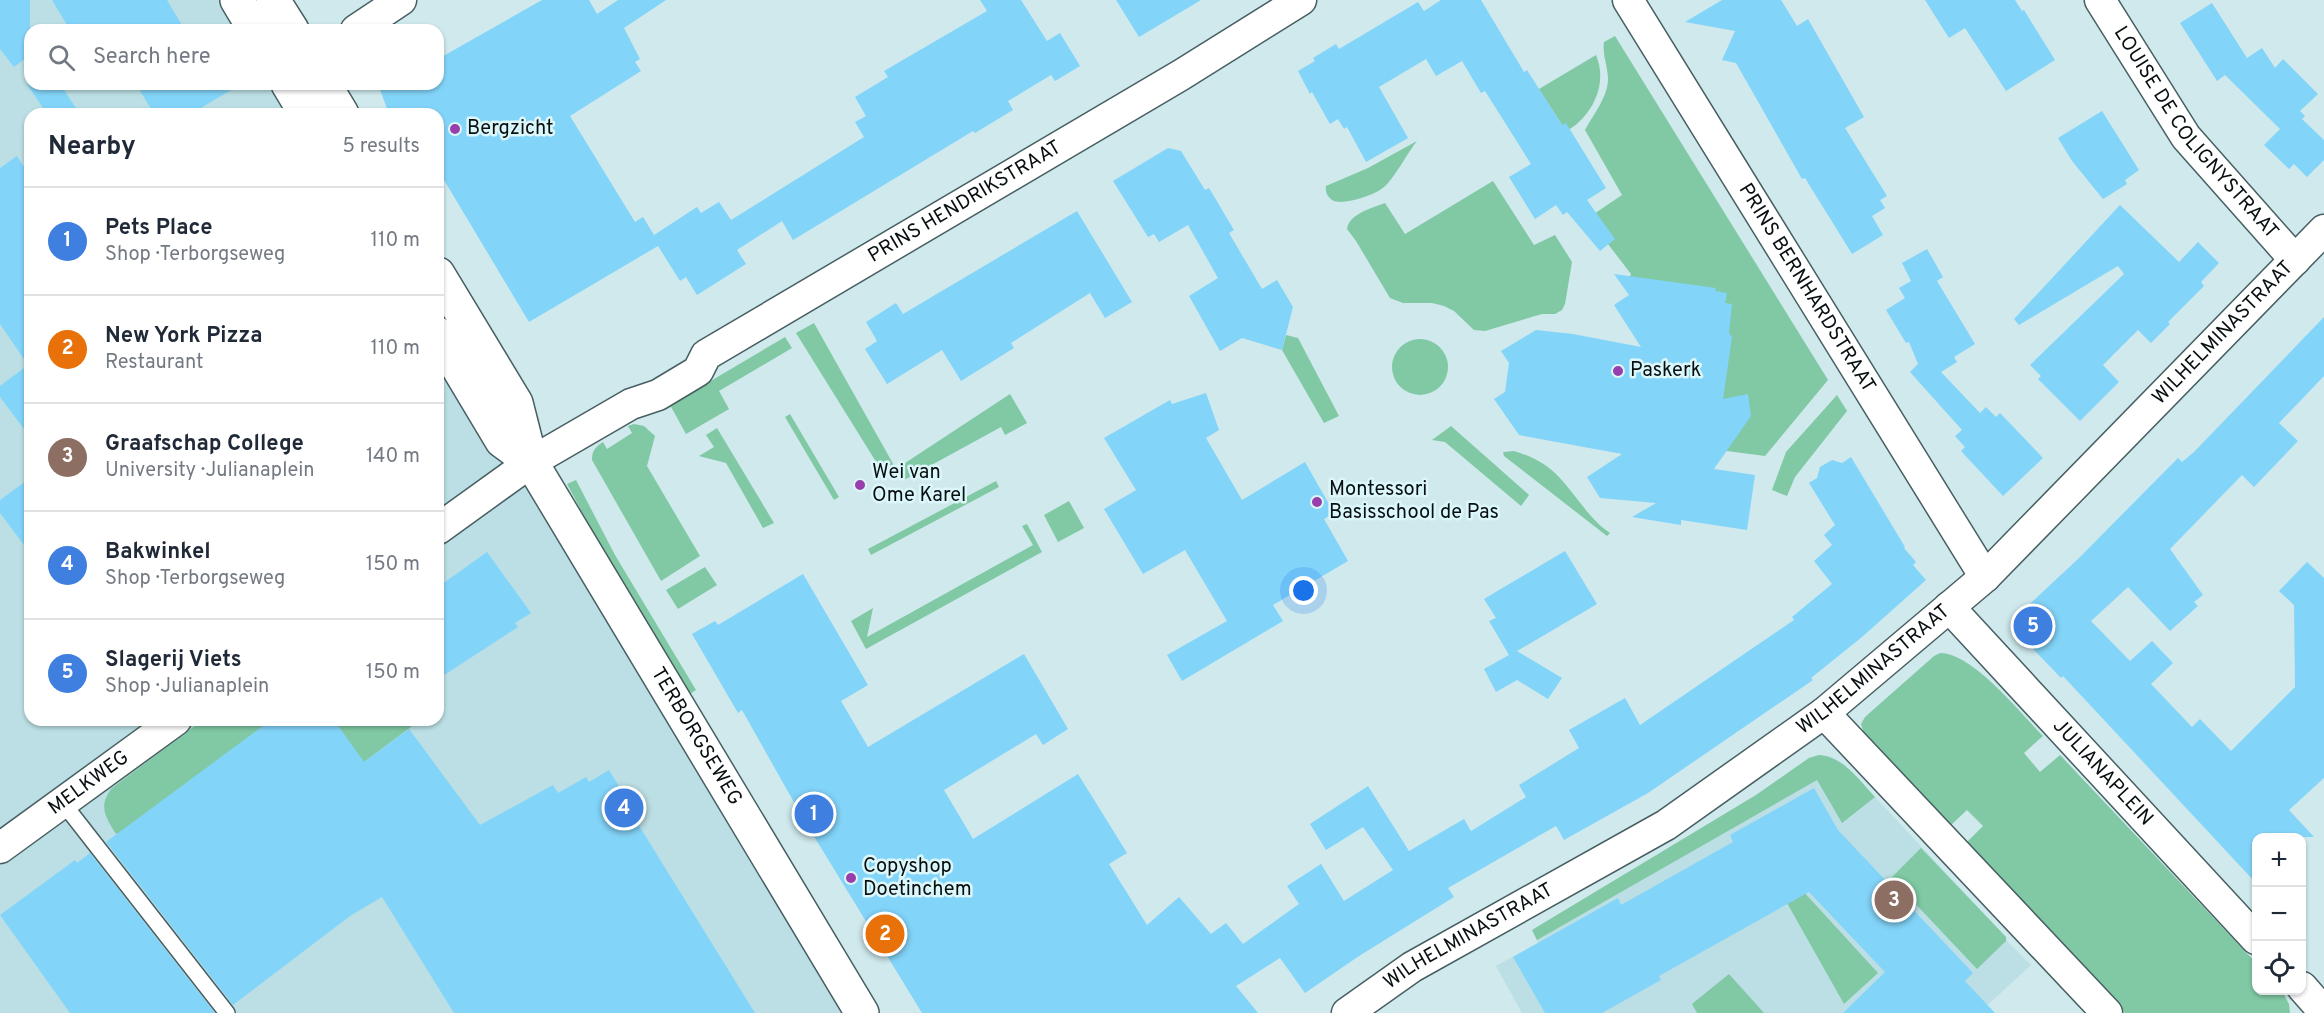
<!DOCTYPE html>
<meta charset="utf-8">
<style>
:root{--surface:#fff;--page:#f6f6f7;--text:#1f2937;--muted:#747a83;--line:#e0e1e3;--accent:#d93025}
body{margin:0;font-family:Overpass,sans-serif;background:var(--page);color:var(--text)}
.controls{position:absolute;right:18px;bottom:18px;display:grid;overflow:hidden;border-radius:12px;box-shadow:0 2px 4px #0004}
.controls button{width:54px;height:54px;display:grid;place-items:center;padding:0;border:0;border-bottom:2px solid var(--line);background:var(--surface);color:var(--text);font:30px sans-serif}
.you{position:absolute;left:1304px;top:591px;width:21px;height:21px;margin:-15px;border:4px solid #fff;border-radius:50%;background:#1a73e8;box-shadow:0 0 0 9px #1a73e833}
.badge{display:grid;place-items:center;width:39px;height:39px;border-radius:50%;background:var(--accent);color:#fff;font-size:20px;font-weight:700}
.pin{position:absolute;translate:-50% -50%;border:3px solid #fff;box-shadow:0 2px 6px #0006}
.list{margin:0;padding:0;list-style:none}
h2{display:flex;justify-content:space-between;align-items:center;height:78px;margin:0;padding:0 24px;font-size:26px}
h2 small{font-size:20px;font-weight:400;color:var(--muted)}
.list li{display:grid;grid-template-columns:39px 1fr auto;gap:18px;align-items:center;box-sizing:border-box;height:108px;padding:0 24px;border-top:2px solid var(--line)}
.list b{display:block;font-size:22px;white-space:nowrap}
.list p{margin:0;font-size:20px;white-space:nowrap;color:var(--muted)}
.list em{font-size:20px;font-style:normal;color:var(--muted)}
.icon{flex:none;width:33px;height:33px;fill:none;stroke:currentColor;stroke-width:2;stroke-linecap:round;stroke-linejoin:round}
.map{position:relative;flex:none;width:2324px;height:1013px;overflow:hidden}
.search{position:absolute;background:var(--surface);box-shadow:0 2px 4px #0004;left:24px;top:24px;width:420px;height:66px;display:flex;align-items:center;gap:15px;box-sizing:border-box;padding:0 21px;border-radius:18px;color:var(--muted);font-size:22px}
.panel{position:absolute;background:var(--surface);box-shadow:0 2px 4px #0004;left:24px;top:108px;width:420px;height:618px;border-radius:18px}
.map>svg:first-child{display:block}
</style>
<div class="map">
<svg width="2324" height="1013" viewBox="0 0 2324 1013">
<rect width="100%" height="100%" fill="#cfe9ed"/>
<path fill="#bbdfe4" d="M 0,0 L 249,0 L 268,30 L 30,30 L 30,84 L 300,84 L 318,114 L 30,114 L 30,720 L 438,720 L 438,312 L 858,1013 L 0,1013 Z
M 1819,755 L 1830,756 L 1844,764 L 2006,937 L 2007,941 L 2031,965 L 1979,1013 L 1522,1013 L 1496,966 L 1538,943 L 1532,930 L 1756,795 L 1809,758 Z"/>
<path fill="#80c9a4" d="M 1615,36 L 1828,380 L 1765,456 L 1712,449 L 1629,278 L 1631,274 L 1588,218 L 1622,195 L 1585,130 C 1593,115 1608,97 1608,79 C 1608,66 1602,55 1604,42 Z
M 1596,55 C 1608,83 1593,114 1570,129 L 1562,125 L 1539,89 Z
M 1417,141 C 1408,152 1394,179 1384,187 C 1375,195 1345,205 1334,201 C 1328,198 1325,193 1326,186 L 1368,168 Z
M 1493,181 L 1534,245 L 1555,235 L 1572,262 L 1565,304 L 1562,310 L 1555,314 L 1542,314 L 1485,331 L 1474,330 L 1454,311 L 1444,306 L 1432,303 L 1403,303 L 1390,298 L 1356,241 L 1347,229 C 1349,214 1372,208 1385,203 L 1405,234 Z
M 814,323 L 896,469 L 1010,394 L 1027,423 L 1005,435 L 1001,427 L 904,480 L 883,473 L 796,333 Z
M 1286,335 L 1298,338 L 1339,416 L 1324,423 L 1282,350 Z
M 785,337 L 792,348 L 719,391 L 729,409 L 686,434 L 670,405 Z
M1392 367a28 28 0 1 1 56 0a28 28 0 1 1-56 0Z
M 1837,395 L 1847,411 L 1795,477 L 1787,496 L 1772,490 L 1786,452 Z
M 790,414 L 839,497 L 834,500 L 785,417 Z
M 634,424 L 644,426 L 655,436 L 647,466 L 700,556 L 661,581 L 592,460 C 592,451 595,447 603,442 L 607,449 L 632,433 L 628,426 Z
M 1451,426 L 1529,495 L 1521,506 L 1445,442 L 1432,440 Z
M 717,428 L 774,523 L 763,528 L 726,463 L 699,456 L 714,447 L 706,435 Z
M 1514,451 C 1531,456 1547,464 1559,477 C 1577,496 1588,518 1610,533 L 1607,536 L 1504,456 L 1503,452 Z
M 576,480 L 615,555 L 696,690 L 687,696 L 625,593 L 567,484 Z
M 996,481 L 999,487 L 871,555 L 868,549 Z
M 1069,501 L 1084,528 L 1058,542 L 1044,515 Z
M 1027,524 L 1042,552 L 866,649 L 851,621 L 873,608 L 867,637 L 1033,545 L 1022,526 Z
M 705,567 L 717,585 L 678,609 L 666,590 Z
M 1940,653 C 1973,653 2020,713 2043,736 L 2024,753 L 2040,772 L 2060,755 L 2256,963 L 2256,990 L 2282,991 L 2289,1004 L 2290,1013 L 2125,1013 L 1965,844 L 1983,826 L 1967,810 L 1949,827 L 1865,737 L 1861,724 L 1865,717 L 1934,656 Z
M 203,720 L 418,720 L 419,721 L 364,762 L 116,834 C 105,816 98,806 112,788 Z
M 1819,755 C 1844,757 1859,780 1875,797 L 1842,823 L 1817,780 L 1537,940 L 1532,930 L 1756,795 L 1809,758 Z
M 1921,848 L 2006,937 L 2006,941 L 1977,969 L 1891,878 Z
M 1802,890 L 1878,973 L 1844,1004 L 1787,903 Z
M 1729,974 L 1764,1013 L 1697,1013 L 1692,1004 Z"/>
<path fill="#83d4f9" d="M 0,0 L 30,0 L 30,55 L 14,67 L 0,49 Z
M 52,0 L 167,0 L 185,30 L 70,30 Z
M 542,0 L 589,0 L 597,14 L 618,0 L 666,0 L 624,28 L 640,59 L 635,62 L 641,71 L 570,116 L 635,222 L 643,217 L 654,235 L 697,207 L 701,213 L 719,202 L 731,220 L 864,137 L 855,122 L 866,116 L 855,97 L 888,77 L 884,71 L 987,11 L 980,0 L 1021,0 L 1047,41 L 1060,33 L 1080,66 L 1055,81 L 1051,75 L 1008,101 L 1013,110 L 975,133 L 973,131 L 793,240 L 782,221 L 737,250 L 746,264 L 697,295 L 686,277 L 680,281 L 658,246 L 529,322 L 438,170 L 438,114 L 389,114 L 378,84 L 438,84 L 438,59 Z
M 1116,0 L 1201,0 L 1139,37 Z
M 1441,0 L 1481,0 L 1524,72 L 1527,70 L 1562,125 L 1566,123 L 1606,188 L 1587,200 L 1615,239 L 1600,251 L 1567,212 L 1563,215 L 1556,205 L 1535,219 L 1509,177 L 1531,164 L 1485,91 L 1481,93 L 1462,61 L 1436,76 L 1426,59 L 1379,87 L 1408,138 L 1366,162 L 1347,127 L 1344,129 L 1338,119 L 1330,124 L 1312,92 L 1310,94 L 1298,71 L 1315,61 L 1313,58 L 1336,44 L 1339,49 L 1418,2 L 1424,11 Z
M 1722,0 L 1781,0 L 1797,26 L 1808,19 L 1864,117 L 1845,128 L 1887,196 L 1880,200 L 1885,208 L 1872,216 L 1883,235 L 1852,254 L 1805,178 L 1802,179 L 1736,63 L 1722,60 L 1735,31 L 1685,22 Z
M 1925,0 L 2015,0 L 2022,11 L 2024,10 L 2055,60 L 2006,91 L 1965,28 L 1949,38 Z
M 2212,3 L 2247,58 L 2262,48 L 2275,68 L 2283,59 L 2318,94 L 2300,111 L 2305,116 L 2302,119 L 2324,140 L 2324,160 L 2307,177 L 2294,164 L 2289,169 L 2264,145 L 2280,129 L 2225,75 L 2217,81 L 2180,23 Z
M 27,84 L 60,84 L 80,114 L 47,114 Z
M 136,84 L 241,84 L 191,114 L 154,114 Z
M 2102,111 L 2139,170 L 2125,180 L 2127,184 L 2103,199 L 2072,161 L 2058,138 Z
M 1168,148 L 1181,151 L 1205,190 L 1209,188 L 1234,230 L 1229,233 L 1262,289 L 1277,280 L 1293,307 L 1282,350 L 1242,338 L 1220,351 L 1189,296 L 1218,278 L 1188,225 L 1159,242 L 1154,234 L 1148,237 L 1113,181 Z
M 17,156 L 30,176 L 30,437 L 0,397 L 0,386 L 28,365 L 0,324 L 0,168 Z
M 2120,205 L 2179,262 L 2198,242 L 2219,263 L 2201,282 L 2204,286 L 2168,322 L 2170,324 L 2151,343 L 2138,330 L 2103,365 L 2119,382 L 2080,421 L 2038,379 L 2041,376 L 2030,365 L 2124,274 L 2118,266 L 2019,325 L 2014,319 Z
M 1077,211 L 1132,302 L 1105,318 L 1090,293 L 1011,343 L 1014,348 L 961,381 L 942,350 L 887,384 L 865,349 L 877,341 L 866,322 L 896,303 L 903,314 Z
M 1927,249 L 1943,277 L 1937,281 L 1975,344 L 1954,357 L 1957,362 L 1941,372 L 1980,413 L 1986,407 L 1996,417 L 2000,413 L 2043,458 L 2003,496 L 1961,451 L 1965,447 L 1955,436 L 1962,430 L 1910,372 L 1918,364 L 1909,342 L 1906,343 L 1886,310 L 1905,298 L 1899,288 L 1911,281 L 1902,263 Z
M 1614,274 L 1716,288 L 1715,291 L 1727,293 L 1725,303 L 1732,304 L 1729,333 L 1732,337 L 1723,399 L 1748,394 L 1751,416 L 1714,469 L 1755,475 L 1747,530 L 1681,520 L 1681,525 L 1632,517 L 1656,503 L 1600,498 L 1587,477 L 1622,454 L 1519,435 L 1494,399 L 1505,392 L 1509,363 L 1501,351 L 1536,330 L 1573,334 L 1641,347 L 1614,305 L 1629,295 Z
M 2324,317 L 2324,376 L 2279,423 L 2298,441 L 2254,487 L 2242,475 L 2170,549 L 2203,595 L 2194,602 L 2198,606 L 2170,631 L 2128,587 L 2091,621 L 2130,661 L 2152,641 L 2173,663 L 2151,684 L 2192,727 L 2200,719 L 2231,751 L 2295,687 L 2294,605 L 2279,591 L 2307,562 L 2324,578 L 2324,778 L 2289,810 L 2314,837 L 2256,837 L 2256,883 L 2063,676 L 2061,678 L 2016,631 L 2017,616 L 2079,558 L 2178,458 L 2182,462 L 2194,452 Z
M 1206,393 L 1219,430 L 1206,438 L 1242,500 L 1305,462 L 1334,513 L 1324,519 L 1348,561 L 1273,605 L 1283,621 L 1182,681 L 1167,655 L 1227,621 L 1185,550 L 1143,574 L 1104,509 L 1136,490 L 1104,438 L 1170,400 L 1172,404 Z
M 1851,457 L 1905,547 L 1904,548 L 1916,562 L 1913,565 L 1926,580 L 1862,637 L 1811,678 L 1813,680 L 1648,793 L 1564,840 L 1556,826 L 1448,888 L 1454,897 L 1359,956 L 1305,993 L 1280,958 L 1236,986 L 1258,1013 L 922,1013 L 804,820 L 742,710 L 738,713 L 692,634 L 715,621 L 718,625 L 803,574 L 868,685 L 841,701 L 868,747 L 1024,654 L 1068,729 L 1043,745 L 1036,734 L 944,790 L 973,839 L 1078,774 L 1127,853 L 1109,864 L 1147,925 L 1179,897 L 1211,934 L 1226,923 L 1243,944 L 1299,904 L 1287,886 L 1321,864 L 1344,901 L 1393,870 L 1363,827 L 1326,850 L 1310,824 L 1368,786 L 1409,851 L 1464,819 L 1471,831 L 1526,797 L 1519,785 L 1579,748 L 1569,730 L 1625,698 L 1640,725 L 1794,620 L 1792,617 L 1832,584 L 1814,561 L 1832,545 L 1824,535 L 1835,525 L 1809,483 L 1817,478 L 1820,467 L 1832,460 L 1842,463 Z
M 30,478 L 30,553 L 0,513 L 0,500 Z
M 1565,551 L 1597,604 L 1517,651 L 1562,678 L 1548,699 L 1517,680 L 1496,692 L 1484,669 L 1509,655 L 1489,621 L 1496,618 L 1484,599 Z
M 487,552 L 531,613 L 515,623 L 518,627 L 438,679 L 438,587 Z
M 271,720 L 334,720 L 364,762 L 409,729 L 480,825 L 553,785 L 558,793 L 586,777 L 589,782 L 609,770 L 636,814 L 633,816 L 755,1013 L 454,1013 L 382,897 L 350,916 L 233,1005 L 106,842 Z
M 1814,788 L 1838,830 L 1973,973 L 1965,981 L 1995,1013 L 1843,1013 L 1885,972 L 1809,892 L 1659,976 L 1661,980 L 1602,1013 L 1545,1013 L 1513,957 L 1618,898 L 1621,905 L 1733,842 L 1730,835 Z
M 90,853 L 215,1013 L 70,1013 L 0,915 L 75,860 L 77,863 Z"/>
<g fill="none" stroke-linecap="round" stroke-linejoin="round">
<defs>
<path id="lane" d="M 63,803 L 227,1013"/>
<g id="street">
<path id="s1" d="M 1628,0 L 1985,577"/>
<path id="s2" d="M 2100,0 L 2186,137 L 2295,260"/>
<path d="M 356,30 L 401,0"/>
<path id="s3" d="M 438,529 L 531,462 L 631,404 L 658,395 L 698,371 L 706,355 L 1181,75 L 1301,0"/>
<path id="s4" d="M 1949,607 L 2256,939"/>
<path d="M 1824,713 L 2107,1013"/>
<path id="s5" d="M 0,848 L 176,720"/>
<path d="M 2302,987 L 2324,1012"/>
<path id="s6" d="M 1347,1013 L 1412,967 L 1666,825 L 1824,713 L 1985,577 L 2324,230"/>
</g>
<g id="secondary">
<path d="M 237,0 L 255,30"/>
<path d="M 273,0 L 292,30"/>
<path d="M 288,84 L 306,114"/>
<path d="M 324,84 L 342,114"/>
<path id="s7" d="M 438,274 L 516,403 L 531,462 L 862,1013"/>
<path d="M 438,334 L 502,441 L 531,462"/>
</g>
</defs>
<use href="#lane" stroke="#485f62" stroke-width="18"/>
<use href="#street" stroke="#485f62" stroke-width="33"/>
<use href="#secondary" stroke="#485f62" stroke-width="36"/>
<use href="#lane" stroke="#fff" stroke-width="15"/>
<use href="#street" stroke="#fff" stroke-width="30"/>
<use href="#secondary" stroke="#fff" stroke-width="33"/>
</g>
<g fill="#983fab" stroke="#dcf7fa" stroke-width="2">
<circle cx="455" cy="129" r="6"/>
<circle cx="1618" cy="371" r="6"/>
<circle cx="860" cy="485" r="6"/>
<circle cx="1317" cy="502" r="6"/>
<circle cx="851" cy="878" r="6"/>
</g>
<g text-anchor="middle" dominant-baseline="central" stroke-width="5" stroke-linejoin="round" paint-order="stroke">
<g font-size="20" fill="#070f11" stroke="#dcf7fa" text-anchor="start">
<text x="467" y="129">Bergzicht</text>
<text x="1630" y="371">Paskerk</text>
<text x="872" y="473">Wei van<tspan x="872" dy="23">Ome Karel</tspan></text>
<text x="1329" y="490">Montessori<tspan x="1329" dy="23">Basisschool de Pas</tspan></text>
<text x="863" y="867">Copyshop<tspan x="863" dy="23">Doetinchem</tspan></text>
</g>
<g font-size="20" fill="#070f11" stroke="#dcf7fa">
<text stroke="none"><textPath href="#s2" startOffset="164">LOUISE DE COLIGNYSTRAAT</textPath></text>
<text stroke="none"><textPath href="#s3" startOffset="624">PRINS HENDRIKSTRAAT</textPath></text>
<text stroke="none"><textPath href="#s1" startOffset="339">PRINS BERNHARDSTRAAT</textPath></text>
<text stroke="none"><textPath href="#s6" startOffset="1116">WILHELMINASTRAAT</textPath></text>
<text stroke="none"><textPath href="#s6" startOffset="630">WILHELMINASTRAAT</textPath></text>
<text stroke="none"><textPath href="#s7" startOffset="532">TERBORGSEWEG</textPath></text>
<text stroke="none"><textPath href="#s4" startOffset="226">JULIANAPLEIN</textPath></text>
<text stroke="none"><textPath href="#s5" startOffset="110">MELKWEG</textPath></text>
<text stroke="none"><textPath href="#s6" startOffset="144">WILHELMINASTRAAT</textPath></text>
</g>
</g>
</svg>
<div class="controls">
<button>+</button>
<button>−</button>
<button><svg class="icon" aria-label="locate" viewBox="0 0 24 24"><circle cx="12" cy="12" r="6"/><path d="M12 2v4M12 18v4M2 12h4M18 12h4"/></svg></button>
</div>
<div class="you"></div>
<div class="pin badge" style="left:814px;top:814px;background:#3f7fe0">1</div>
<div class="pin badge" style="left:885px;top:934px;background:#e8710a">2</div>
<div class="pin badge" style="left:1894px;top:900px;background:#8d6e63">3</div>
<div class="pin badge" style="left:624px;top:808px;background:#3f7fe0">4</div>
<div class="pin badge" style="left:2033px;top:626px;background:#3f7fe0">5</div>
<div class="search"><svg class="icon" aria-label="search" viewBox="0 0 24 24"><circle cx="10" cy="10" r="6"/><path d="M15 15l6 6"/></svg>Search here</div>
<section class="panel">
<h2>Nearby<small>5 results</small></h2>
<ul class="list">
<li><span class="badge" style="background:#3f7fe0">1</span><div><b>Pets Place</b><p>Shop · Terborgseweg</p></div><em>110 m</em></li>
<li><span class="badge" style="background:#e8710a">2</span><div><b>New York Pizza</b><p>Restaurant</p></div><em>110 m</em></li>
<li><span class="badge" style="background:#8d6e63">3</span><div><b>Graafschap College</b><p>University · Julianaplein</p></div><em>140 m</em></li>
<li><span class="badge" style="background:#3f7fe0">4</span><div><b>Bakwinkel</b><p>Shop · Terborgseweg</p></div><em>150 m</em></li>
<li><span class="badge" style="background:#3f7fe0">5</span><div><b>Slagerij Viets</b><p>Shop · Julianaplein</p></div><em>150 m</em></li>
</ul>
</section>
</div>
